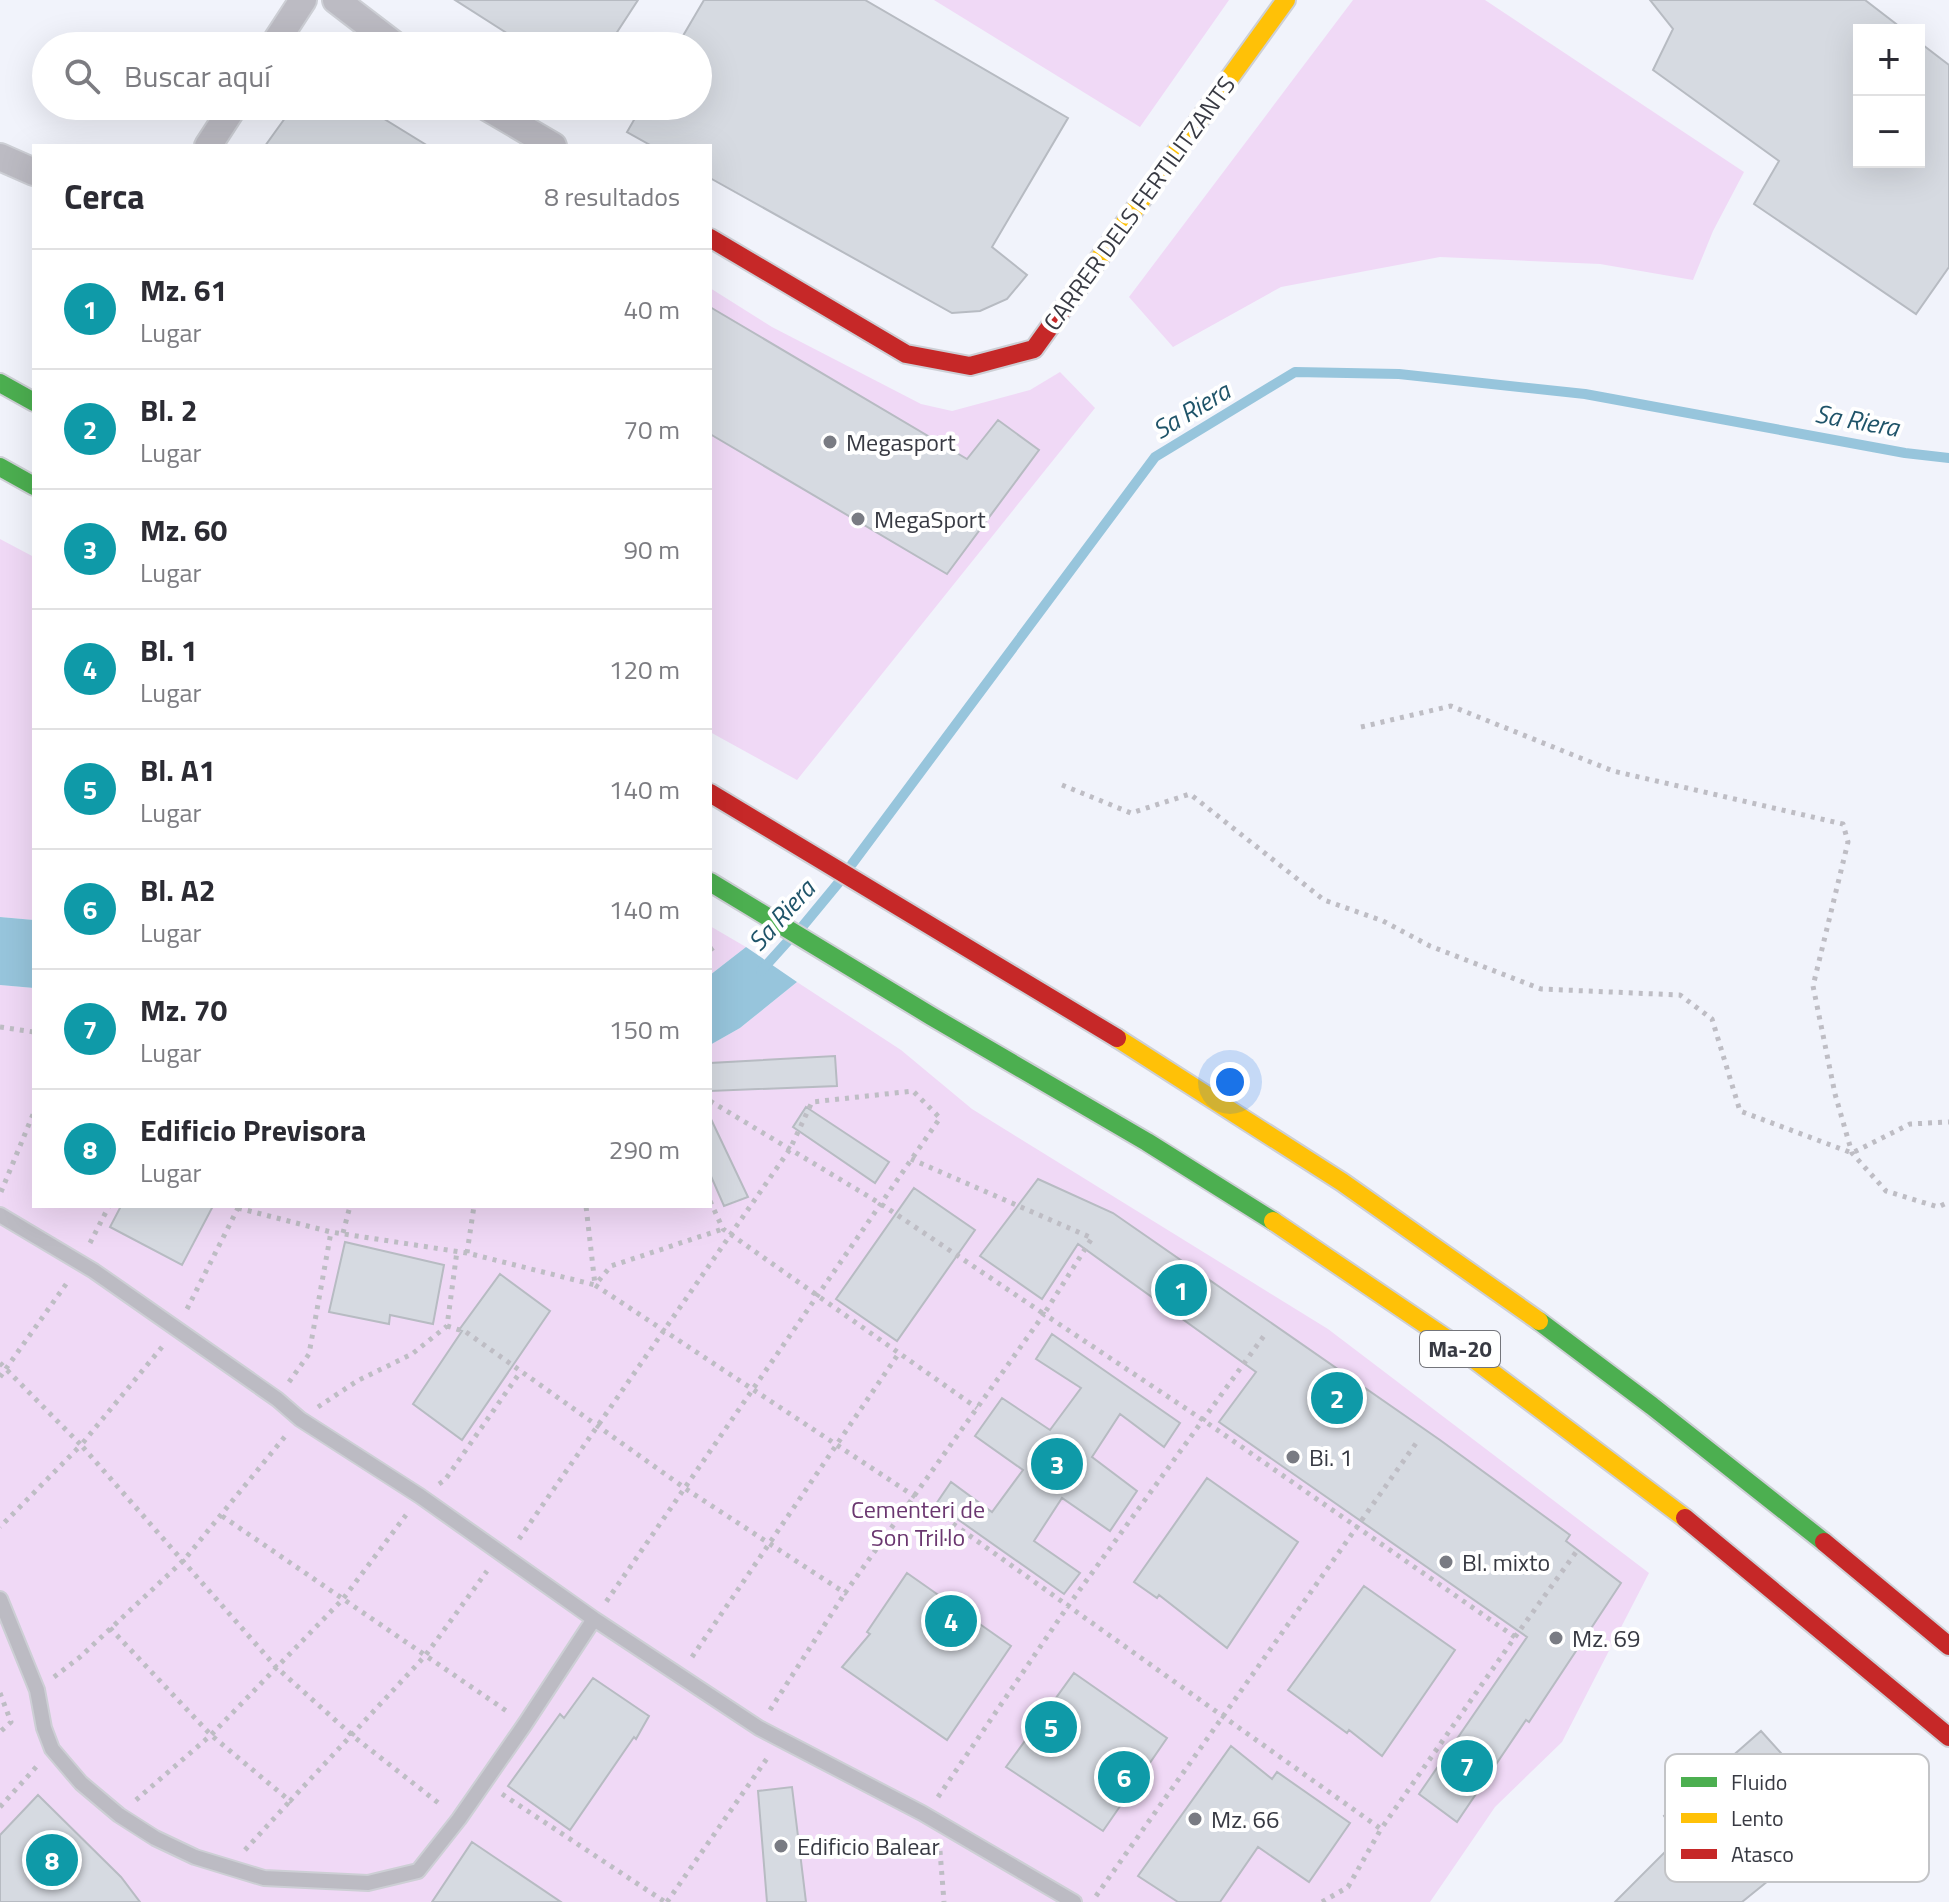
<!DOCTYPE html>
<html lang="es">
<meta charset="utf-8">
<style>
:root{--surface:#fff;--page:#f2f2f3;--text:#2b2b33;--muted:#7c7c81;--line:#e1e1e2;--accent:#111827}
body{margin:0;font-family:"Titillium Web",sans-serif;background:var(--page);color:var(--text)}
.controls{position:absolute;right:24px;top:24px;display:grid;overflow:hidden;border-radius:0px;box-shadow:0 8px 32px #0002}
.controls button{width:72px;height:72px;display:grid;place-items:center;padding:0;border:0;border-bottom:2px solid var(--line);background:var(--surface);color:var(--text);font:40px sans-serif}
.you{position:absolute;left:1230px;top:1082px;width:28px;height:28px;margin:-20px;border:6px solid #fff;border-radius:50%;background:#1a73e8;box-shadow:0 0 0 12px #1a73e833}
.badge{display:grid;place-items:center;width:52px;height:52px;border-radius:50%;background:var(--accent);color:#fff;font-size:26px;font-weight:700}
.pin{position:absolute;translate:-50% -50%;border:4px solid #fff;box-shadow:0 2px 8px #0006}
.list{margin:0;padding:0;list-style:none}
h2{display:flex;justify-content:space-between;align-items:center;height:104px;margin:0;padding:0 32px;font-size:34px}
h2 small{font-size:26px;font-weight:400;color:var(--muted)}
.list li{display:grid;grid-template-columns:52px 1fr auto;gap:24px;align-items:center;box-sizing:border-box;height:120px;padding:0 32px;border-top:2px solid var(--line)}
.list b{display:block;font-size:30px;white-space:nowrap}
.list p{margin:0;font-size:26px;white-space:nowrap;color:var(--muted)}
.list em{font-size:26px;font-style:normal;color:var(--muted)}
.icon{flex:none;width:44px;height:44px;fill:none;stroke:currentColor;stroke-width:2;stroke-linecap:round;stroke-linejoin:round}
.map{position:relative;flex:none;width:1949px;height:1902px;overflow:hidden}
.search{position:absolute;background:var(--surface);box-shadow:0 8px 32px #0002;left:32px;top:32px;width:680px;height:88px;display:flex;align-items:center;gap:20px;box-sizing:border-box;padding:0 28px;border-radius:44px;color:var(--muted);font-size:30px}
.panel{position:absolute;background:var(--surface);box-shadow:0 8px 32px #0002;left:32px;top:144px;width:680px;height:1064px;border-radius:0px}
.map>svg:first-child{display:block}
</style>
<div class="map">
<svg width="1949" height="1902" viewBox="0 0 1949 1902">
<rect width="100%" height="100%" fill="#f1f3fb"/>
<path fill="#f0d9f6" d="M 934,0 L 1229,0 L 1140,127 Z
M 1353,0 L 1485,0 L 1744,172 L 1713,231 L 1693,280 L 1600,264 L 1440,257 L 1281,287 L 1173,347 L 1129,297 Z
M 710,288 L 772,327 L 921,404 L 952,411 L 1030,390 L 1060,372 L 1095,408 L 797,780 L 710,732 Z
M 0,539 L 34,557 L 34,920 L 0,917 Z
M 710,926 L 746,947 L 710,975 Z
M 797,982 L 901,1050 L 972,1109 L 1328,1329 L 1649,1573 L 1562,1742 L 1495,1807 L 1430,1902 L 0,1902 L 0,985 L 34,988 L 34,1206 L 710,1206 L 710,1045 L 740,1028 Z"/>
<path fill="#97c5dc" d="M 0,917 L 34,920 L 34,988 L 0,985 Z
M 746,947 L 797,982 L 740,1028 L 710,1045 L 710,975 Z"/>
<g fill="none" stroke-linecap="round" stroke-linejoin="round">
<path stroke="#97c5dc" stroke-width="10" d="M 852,864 L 1155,457 L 1295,372 L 1399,374 L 1585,394 L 1905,453 L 1949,458
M 802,927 L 840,881
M 761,971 L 788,941"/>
</g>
<path fill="#d6dae1" stroke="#b7bbc2" stroke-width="2" d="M 455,0 L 638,0 L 608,46 L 527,46 Z
M 704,0 L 865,0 L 1068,118 L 992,247 L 1027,275 L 1007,299 L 980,311 L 952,313 L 710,178 L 710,146 L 652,146 L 627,132 L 642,106 L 698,106 L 698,46 L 677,46 Z
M 1650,0 L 1865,0 L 1904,30 L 1859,30 L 1859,162 L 1919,162 L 1919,42 L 1949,65 L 1949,267 L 1916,314 L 1754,204 L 1779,161 L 1653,70 L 1673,29 Z
M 305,106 L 363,106 L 428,146 L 265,146 L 288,114 Z
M 710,307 L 967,459 L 998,420 L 1039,450 L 947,574 L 710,434 Z
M 835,1056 L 837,1086 L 710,1091 L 710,1063 Z
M 806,1107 L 889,1162 L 875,1183 L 793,1127 Z
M 710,1117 L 748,1197 L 724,1206 L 710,1174 Z
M 1038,1179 L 1113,1213 L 1440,1440 L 1570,1535 L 1566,1541 L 1621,1583 L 1529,1722 L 1526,1720 L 1457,1822 L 1419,1794 L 1527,1637 L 1219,1422 L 1256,1372 L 1078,1244 L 1042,1299 L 980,1256 Z
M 914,1188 L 975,1230 L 897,1341 L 836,1299 Z
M 121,1206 L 213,1206 L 182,1265 L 110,1227 Z
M 345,1242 L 444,1265 L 433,1324 L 390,1315 L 389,1324 L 329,1312 Z
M 500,1274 L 550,1311 L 462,1440 L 413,1404 L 462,1331 L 459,1330 Z
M 1052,1334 L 1180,1423 L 1164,1447 L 1120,1414 L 1092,1457 L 1137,1491 L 1110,1531 L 1062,1498 L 1034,1541 L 1080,1573 L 1064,1594 L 936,1504 L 951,1482 L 992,1512 L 1023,1470 L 975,1436 L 1002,1398 L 1050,1430 L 1081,1388 L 1036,1359 Z
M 1207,1478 L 1298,1542 L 1227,1648 L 1159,1595 L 1157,1598 L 1134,1582 Z
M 907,1573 L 1011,1646 L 947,1740 L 842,1667 L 870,1634 L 867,1632 Z
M 1364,1586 L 1455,1650 L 1382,1756 L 1349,1730 L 1347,1733 L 1288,1690 Z
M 1074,1673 L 1167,1738 L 1103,1831 L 1006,1767 Z
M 593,1678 L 649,1716 L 636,1739 L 634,1737 L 570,1830 L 508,1786 L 560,1714 L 564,1718 Z
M 1761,1731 L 1853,1833 L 1812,1871 L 1795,1859 L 1742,1902 L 1615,1902 L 1680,1837 L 1664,1816 Z
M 1231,1746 L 1272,1779 L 1277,1772 L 1350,1823 L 1309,1882 L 1258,1847 L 1220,1902 L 1178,1902 L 1138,1876 Z
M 792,1787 L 806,1902 L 767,1902 L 758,1791 Z
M 38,1795 L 121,1877 L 140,1902 L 0,1902 L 0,1835 Z
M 472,1842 L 561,1902 L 432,1902 Z"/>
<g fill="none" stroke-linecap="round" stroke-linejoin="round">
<defs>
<path id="lane" d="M 0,1215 L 94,1271 L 277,1399 L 300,1419 L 420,1496 L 594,1619 L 759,1728 L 922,1813 L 1074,1902
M 0,1599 L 37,1690 L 44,1728 L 52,1749 L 81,1783 L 119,1815 L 155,1838 L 195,1857 L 264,1878 L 368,1883 L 418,1871 L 459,1819 L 525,1724 L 594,1619"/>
<path id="street" d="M 336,0 L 396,46
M 273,46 L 303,0
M 485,106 L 553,146
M 208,146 L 234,106
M 0,157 L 34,172"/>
<path id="fast" d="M 0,383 L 34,402
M 0,467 L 34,486
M 710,882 L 931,1016 L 1147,1142 L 1273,1221
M 1539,1321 L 1652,1406 L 1824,1542"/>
<path id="slow" d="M 1080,285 L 1286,0
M 1117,1038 L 1342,1182 L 1539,1321
M 1273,1221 L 1450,1341 L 1685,1518"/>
<path id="jam" d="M 710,238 L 906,354 L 970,366 L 1034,349 L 1080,285
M 710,793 L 1117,1038
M 1685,1518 L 1949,1737
M 1824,1542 L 1949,1646"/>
</defs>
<use href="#lane" stroke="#cdcfd5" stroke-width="18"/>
<use href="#street" stroke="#cdcfd5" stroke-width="30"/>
<use href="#fast" stroke="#cdcfd5" stroke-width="22"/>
<use href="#slow" stroke="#cdcfd5" stroke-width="22"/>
<use href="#jam" stroke="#cdcfd5" stroke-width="22"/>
<path stroke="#bebdc4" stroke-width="5" stroke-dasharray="4 6" stroke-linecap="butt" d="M 1361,727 L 1451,706 L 1613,771 L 1843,824 L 1848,842 L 1813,986 L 1835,1094 L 1852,1153 L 1886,1191 L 1938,1207 L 1949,1202
M 1062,785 L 1131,813 L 1190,794 L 1324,900 L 1383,921 L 1430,946 L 1541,989 L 1680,995 L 1712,1019 L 1740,1111 L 1852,1153 L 1910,1124 L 1949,1122
M 710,950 L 716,946
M 0,1027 L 34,1032
M 710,1101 L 881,1204 L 1044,1314 L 1092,1238 L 911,1159
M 1,1192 L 34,1112
M 710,1201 L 723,1229 L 977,1408
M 238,1208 L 331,1232 L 467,1253 L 595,1285 L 586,1206
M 343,1233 L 350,1206
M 90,1243 L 109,1206
M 467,1253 L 474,1206
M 187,1309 L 239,1206
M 447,1326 L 466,1332 L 686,1489 L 845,1593 C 911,1500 978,1407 1044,1314 L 1203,1420 L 1515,1637 L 1381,1829 L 914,1496 L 595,1285 L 611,1266 L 723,1229
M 162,1347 L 81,1445 L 276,1667 L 353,1736 L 441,1805
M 0,1363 L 81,1445 L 0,1527
M 0,1377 L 69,1280
M 289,1382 L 309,1354 L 331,1232
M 318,1407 L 357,1381 L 412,1354 L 447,1326 L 457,1251
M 439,1484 L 445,1480 L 521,1371
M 222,1516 L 508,1712
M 519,1539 L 790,1149 L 812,1102 L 913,1091 L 940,1118 L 606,1602
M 110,1628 L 211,1735 L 290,1801 L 425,1656 L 487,1571
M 1515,1637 L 1579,1548
M 692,1657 L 899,1353
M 54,1677 L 80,1657 L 184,1560 L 287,1434
M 0,1693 L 11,1722 L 0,1732
M 770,1710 L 845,1593
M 502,1794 L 665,1902
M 938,1797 L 1068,1606 L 1266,1333
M 136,1800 L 211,1735 L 343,1599 L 406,1515
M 0,1807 L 37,1766
M 245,1850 L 290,1801
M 940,1851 L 944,1902
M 1096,1896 L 1419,1439
M 667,1902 L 768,1757
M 1322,1902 L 1348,1887 L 1381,1829"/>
<use href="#lane" stroke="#bcbbc3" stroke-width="14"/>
<use href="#street" stroke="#bcbbc3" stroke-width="26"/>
<use href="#fast" stroke="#4caf50" stroke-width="18"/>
<use href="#slow" stroke="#ffc107" stroke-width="18"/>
<use href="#jam" stroke="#c62828" stroke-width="18"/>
</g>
<g fill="#797b83" stroke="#fff" stroke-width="3">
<circle cx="830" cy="442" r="8"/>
<circle cx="858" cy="519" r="8"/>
<circle cx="1293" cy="1457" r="8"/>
<circle cx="1446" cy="1562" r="8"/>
<circle cx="1556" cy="1638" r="8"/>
<circle cx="1195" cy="1819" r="8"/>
<circle cx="781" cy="1846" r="8"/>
</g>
<g text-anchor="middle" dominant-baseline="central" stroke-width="8" stroke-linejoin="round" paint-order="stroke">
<rect fill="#fff" stroke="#74757b" stroke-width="2" x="1420" y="1331" width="80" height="36" rx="6"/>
<g font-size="22" font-weight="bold" fill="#383a43">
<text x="1460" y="1349">Ma-20</text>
</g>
<g font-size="24" fill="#383a43" stroke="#fff">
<text transform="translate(1139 203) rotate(-54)">CARRER DELS FERTILITZANTS</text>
</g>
<g font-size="24" fill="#383a43" stroke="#fff" text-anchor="start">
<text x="846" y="442">Megasport</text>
<text x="874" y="519">MegaSport</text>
<text x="1309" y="1457">Bi. 1</text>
<text x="1462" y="1562">Bl. mixto</text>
<text x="1572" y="1638">Mz. 69</text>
<text x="1211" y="1819">Mz. 66</text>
<text x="797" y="1846">Edificio Balear</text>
</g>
<g font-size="24" fill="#6b3770" stroke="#fff">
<text x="918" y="1509">Cementeri de<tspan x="918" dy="28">Son Tril·lo</tspan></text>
</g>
<g font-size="26" font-style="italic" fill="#1f5469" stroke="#fff">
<text transform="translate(1191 410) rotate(-31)">Sa Riera</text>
<text transform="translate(1857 420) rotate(10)">Sa Riera</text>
<text transform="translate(781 915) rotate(-48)">Sa Riera</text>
</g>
</g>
<rect x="1665" y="1754" width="264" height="128" rx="12" fill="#fff" stroke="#c3c4c7" stroke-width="2"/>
<rect x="1681" y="1777" width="36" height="10" fill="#4caf50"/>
<rect x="1681" y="1813" width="36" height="10" fill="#ffc107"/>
<rect x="1681" y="1849" width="36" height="10" fill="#c62828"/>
<g font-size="22" fill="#383a43">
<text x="1731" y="1790">Fluido</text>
<text x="1731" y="1826">Lento</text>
<text x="1731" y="1862">Atasco</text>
</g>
</svg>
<div class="controls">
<button>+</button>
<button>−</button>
</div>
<div class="you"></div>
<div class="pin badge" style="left:1181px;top:1290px;background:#0f9aa8">1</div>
<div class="pin badge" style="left:1337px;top:1398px;background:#0f9aa8">2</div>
<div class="pin badge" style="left:1057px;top:1464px;background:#0f9aa8">3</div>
<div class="pin badge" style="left:951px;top:1621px;background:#0f9aa8">4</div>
<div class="pin badge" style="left:1051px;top:1727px;background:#0f9aa8">5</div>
<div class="pin badge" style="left:1124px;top:1777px;background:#0f9aa8">6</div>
<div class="pin badge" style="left:1467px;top:1766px;background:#0f9aa8">7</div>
<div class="pin badge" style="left:52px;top:1860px;background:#0f9aa8">8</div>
<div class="search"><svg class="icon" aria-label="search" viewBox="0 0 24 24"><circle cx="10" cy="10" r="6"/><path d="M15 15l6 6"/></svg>Buscar aquí</div>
<section class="panel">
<h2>Cerca<small>8 resultados</small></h2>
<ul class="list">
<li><span class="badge" style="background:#0f9aa8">1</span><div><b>Mz. 61</b><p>Lugar</p></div><em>40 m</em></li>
<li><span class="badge" style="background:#0f9aa8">2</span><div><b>Bl. 2</b><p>Lugar</p></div><em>70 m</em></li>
<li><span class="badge" style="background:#0f9aa8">3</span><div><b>Mz. 60</b><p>Lugar</p></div><em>90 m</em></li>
<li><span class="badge" style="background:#0f9aa8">4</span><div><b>Bl. 1</b><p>Lugar</p></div><em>120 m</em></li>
<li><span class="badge" style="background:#0f9aa8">5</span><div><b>Bl. A1</b><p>Lugar</p></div><em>140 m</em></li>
<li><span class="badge" style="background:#0f9aa8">6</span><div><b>Bl. A2</b><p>Lugar</p></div><em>140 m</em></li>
<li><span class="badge" style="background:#0f9aa8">7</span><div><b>Mz. 70</b><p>Lugar</p></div><em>150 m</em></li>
<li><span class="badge" style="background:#0f9aa8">8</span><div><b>Edificio Previsora</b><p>Lugar</p></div><em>290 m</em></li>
</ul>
</section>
</div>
